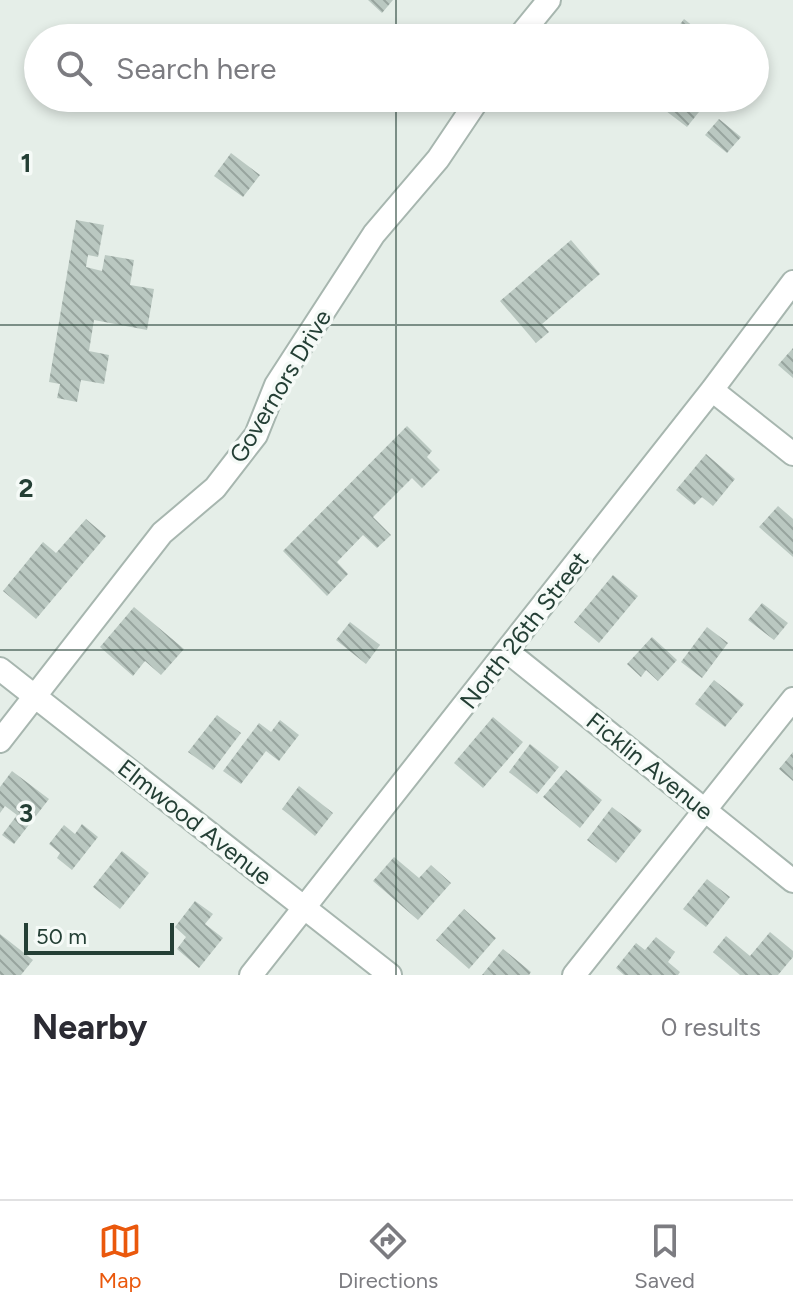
<!DOCTYPE html>
<style>
:root{--surface:#fff;--page:#f2f2f3;--text:#2b2b33;--muted:#7c7c81;--line:#e1e1e2;--accent:#ea580c}
body{margin:0;font-family:Figtree,sans-serif;background:var(--page);color:var(--text)}
.scale{position:absolute;left:24px;bottom:20px;width:150px;box-sizing:border-box;padding-left:8px;border:4px solid #243f35;border-top:0;font-size:22px;line-height:28px;white-space:nowrap;color:#243f35;-webkit-text-stroke:6px #f5faf7;paint-order:stroke}
.list{margin:0;padding:0;list-style:none}
h2{display:flex;justify-content:space-between;align-items:center;height:104px;margin:0;padding:0 32px;font-size:34px}
h2 small{font-size:26px;font-weight:400;color:var(--muted)}
.icon{flex:none;width:44px;height:44px;fill:none;stroke:currentColor;stroke-width:2;stroke-linecap:round;stroke-linejoin:round}
.map{position:relative;flex:none;width:793px;height:975px;overflow:hidden}
.search{position:absolute;background:var(--surface);box-shadow:0 4px 12px #0003;left:24px;right:24px;top:24px;height:88px;display:flex;align-items:center;gap:20px;box-sizing:border-box;padding:0 28px;border-radius:44px;color:var(--muted);font-size:30px}
.sheet{height:224px;background:var(--surface)}
nav{display:flex;justify-content:space-around;align-items:center;box-sizing:border-box;height:112px;border-top:2px solid var(--line);background:var(--surface);font-size:22px;color:var(--muted)}
nav a{display:grid;justify-items:center;gap:4px}
nav .on{color:var(--accent)}
.map>svg:first-child{display:block}
</style>
<div class="map">
<svg width="793" height="975" viewBox="0 0 793 975">
<defs>
<pattern id="building-back-hatch" width="6" height="6" patternUnits="userSpaceOnUse" patternTransform="scale(2)"><rect width="6" height="6" fill="#bac8c1"/><path d="M-1 5l2 2M0 0l6 6M5-1l2 2" fill="none" stroke="#97a49e"/></pattern>
</defs>
<rect width="100%" height="100%" fill="#e5eee8"/>
<path fill="url(#building-back-hatch)" d="M 368,0 L 393,0 L 382,13 Z
M 684,19 L 703,34 L 710,24 L 728,38 L 670,38 Z
M 649,98 L 710,98 L 687,127 Z
M 719,119 L 741,137 L 727,153 L 705,135 Z
M 231,153 L 260,175 L 243,197 L 214,176 Z
M 76,220 L 104,225 L 98,257 L 88,255 L 86,267 L 102,271 L 105,255 L 134,260 L 130,285 L 154,289 L 147,330 L 94,320 L 89,351 L 109,355 L 104,384 L 81,380 L 77,402 L 57,398 L 60,384 L 49,382 Z
M 571,240 L 600,274 L 542,324 L 549,332 L 536,343 L 500,301 Z
M 793,348 L 793,378 L 778,365 Z
M 407,426 L 432,451 L 427,457 L 440,470 L 422,488 L 412,478 L 373,517 L 391,535 L 377,548 L 363,535 L 337,562 L 348,574 L 327,596 L 283,551 Z
M 706,454 L 735,479 L 713,506 L 702,497 L 694,505 L 676,490 Z
M 778,506 L 793,519 L 793,557 L 759,527 Z
M 86,519 L 106,536 L 36,619 L 3,591 L 43,542 L 56,553 Z
M 613,575 L 638,596 L 599,643 L 574,622 Z
M 762,603 L 788,623 L 774,640 L 748,620 Z
M 134,607 L 184,649 L 161,675 L 145,661 L 133,676 L 100,647 Z
M 350,622 L 380,645 L 366,664 L 336,640 Z
M 707,627 L 728,643 L 702,678 L 681,662 Z
M 652,637 L 677,660 L 658,681 L 646,670 L 641,677 L 627,664 Z
M 714,680 L 744,704 L 725,727 L 695,704 Z
M 217,715 L 241,733 L 213,770 L 188,752 Z
M 493,717 L 523,742 L 483,788 L 454,763 Z
M 280,720 L 299,735 L 279,761 L 266,751 L 241,784 L 223,771 L 259,723 L 271,732 Z
M 530,744 L 559,767 L 537,794 L 509,772 Z
M 793,752 L 793,781 L 779,769 Z
M 566,770 L 602,800 L 580,828 L 543,797 Z
M 12,771 L 49,799 L 14,844 L 2,835 L 17,815 L 5,806 L 0,813 L 0,787 Z
M 299,786 L 333,813 L 315,836 L 282,809 Z
M 612,807 L 642,830 L 616,863 L 587,840 Z
M 82,824 L 98,837 L 72,870 L 57,858 L 60,853 L 49,844 L 64,825 L 75,834 Z
M 122,851 L 149,873 L 120,909 L 93,887 Z
M 394,857 L 419,878 L 431,865 L 451,883 L 418,920 L 373,881 Z
M 707,879 L 730,897 L 706,927 L 683,909 Z
M 195,901 L 213,914 L 205,924 L 223,938 L 199,968 L 177,949 L 186,937 L 175,927 Z
M 464,909 L 496,938 L 469,969 L 436,940 Z
M 770,932 L 793,951 L 793,957 L 778,975 L 740,975 L 713,952 L 726,936 L 750,956 Z
M 0,934 L 33,960 L 21,975 L 0,975 Z
M 656,937 L 675,952 L 668,962 L 680,972 L 678,975 L 624,975 L 616,968 L 636,943 L 645,950 Z
M 503,949 L 531,972 L 529,975 L 482,975 Z"/>
<g fill="none" stroke-linecap="round" stroke-linejoin="round">
<defs>
<path id="street" d="M 518,38 L 549,0
M 712,390 L 793,454
M 507,651 L 793,881
M 0,669 L 390,975
M 0,741 L 162,533 L 215,488 L 256,435 L 276,385 L 374,234 L 438,159 L 479,98
M 251,975 L 712,390 L 793,282
M 574,975 L 793,699"/>
</defs>
<use href="#street" stroke="#a7b6af" stroke-width="26"/>
<use href="#street" stroke="#fff" stroke-width="22"/>
</g>
<path fill="none" stroke="#243f35" stroke-width="2" stroke-opacity="0.55" d="M 396,0 L 396,38M 396,98 L 396,975M 0,325 L 793,325M 0,650 L 793,650"/>
<g text-anchor="middle" dominant-baseline="central" stroke-width="7" stroke-linejoin="round" paint-order="stroke">
<g font-size="24" fill="#243f35" stroke="#f5faf7">
<text transform="translate(280 386) rotate(-59)">Governors Drive</text>
<text transform="translate(524 630) rotate(-52)">North 26th Street</text>
<text transform="translate(650 766) rotate(39)">Ficklin Avenue</text>
<text transform="translate(195 822) rotate(38)">Elmwood Avenue</text>
</g>
</g>
<g font-size="26" text-anchor="middle" font-weight="bold" fill="#243f35" stroke="#f5faf7" stroke-width="7" stroke-linejoin="round" paint-order="stroke">
<text x="26" y="172">1</text>
<text x="26" y="497">2</text>
<text x="26" y="822">3</text>
</g>
</svg>
<div class="scale">50 m</div>
<div class="search"><svg class="icon" aria-label="search" viewBox="0 0 24 24"><circle cx="10" cy="10" r="6"/><path d="M15 15l6 6"/></svg>Search here</div>
</div>
<section class="sheet">
<h2>Nearby<small>0 results</small></h2>
<ul class="list">
</ul>
</section>
<nav>
<a class="on"><svg class="icon" aria-label="map" viewBox="0 0 24 24"><path d="M3 6l6-2 6 2 6-2v14l-6 2-6-2-6 2zM9 4v14M15 6v14"/></svg>Map</a>
<a><svg class="icon" aria-label="directions" viewBox="0 0 24 24"><path d="M12 3l9 9-9 9-9-9zM9 14v-3h6M13 9l2 2-2 2"/></svg>Directions</a>
<a><svg class="icon" aria-label="saved" viewBox="0 0 24 24"><path d="M7 4h10v16l-5-4-5 4z"/></svg>Saved</a>
</nav>
